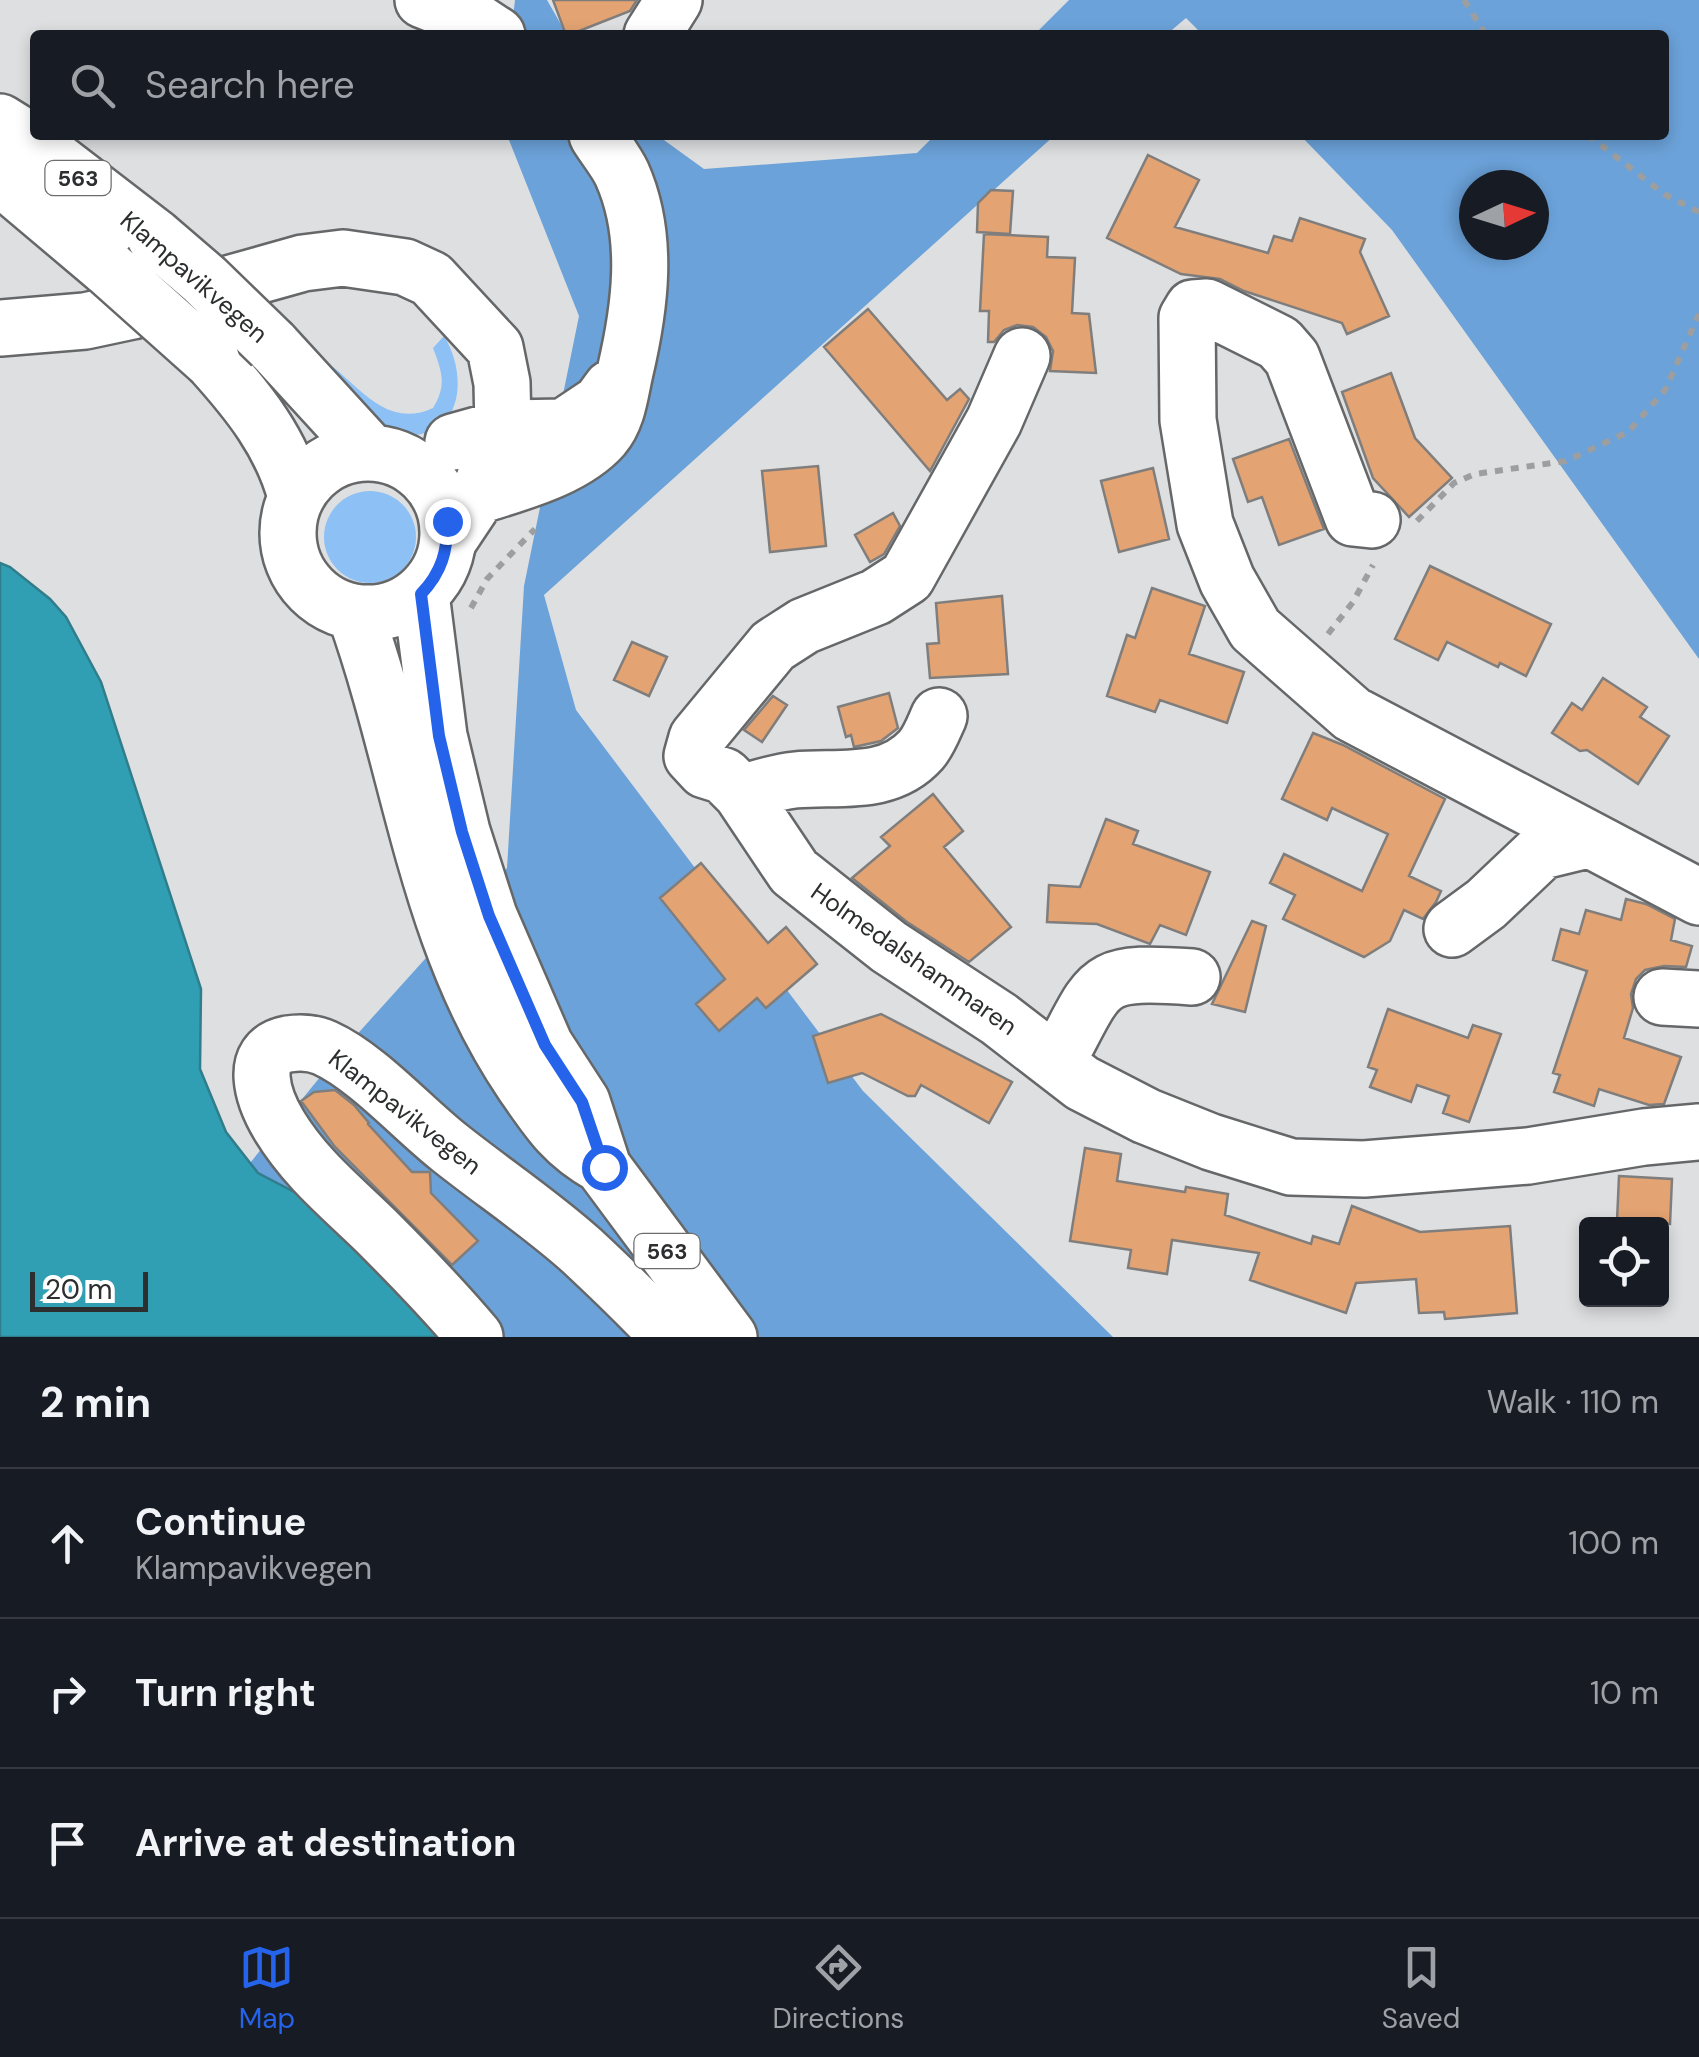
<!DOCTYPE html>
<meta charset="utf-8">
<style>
:root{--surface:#171b24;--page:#20242c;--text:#f1f3f6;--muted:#9ea1a6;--line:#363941;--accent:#2563eb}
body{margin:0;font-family:"DM Sans",sans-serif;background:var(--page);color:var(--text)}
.controls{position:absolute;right:30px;bottom:30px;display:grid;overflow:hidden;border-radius:10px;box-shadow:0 5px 15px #0003}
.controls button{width:90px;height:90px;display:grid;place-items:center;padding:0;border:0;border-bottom:2px solid var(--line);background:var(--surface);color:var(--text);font:50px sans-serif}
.compass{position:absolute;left:1459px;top:170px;width:90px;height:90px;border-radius:50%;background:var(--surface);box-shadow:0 5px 15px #0003;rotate:86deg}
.scale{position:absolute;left:30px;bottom:25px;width:118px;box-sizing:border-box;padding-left:10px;border:5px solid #2d2e2f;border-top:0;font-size:28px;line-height:35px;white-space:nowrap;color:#2d2e2f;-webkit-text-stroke:8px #fff;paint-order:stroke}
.stop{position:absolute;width:30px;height:30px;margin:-22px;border:8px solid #2563eb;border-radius:50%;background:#fff}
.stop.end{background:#2563eb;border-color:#fff;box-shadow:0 2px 10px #0008}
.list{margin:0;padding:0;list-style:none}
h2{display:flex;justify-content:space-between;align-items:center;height:130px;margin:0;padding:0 40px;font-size:42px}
h2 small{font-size:32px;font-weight:400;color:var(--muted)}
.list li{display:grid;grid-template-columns:65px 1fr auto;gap:30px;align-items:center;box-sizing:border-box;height:150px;padding:0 40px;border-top:2px solid var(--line)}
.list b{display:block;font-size:38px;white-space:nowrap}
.list p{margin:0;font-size:32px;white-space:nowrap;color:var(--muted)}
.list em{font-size:32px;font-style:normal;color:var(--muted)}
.icon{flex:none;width:55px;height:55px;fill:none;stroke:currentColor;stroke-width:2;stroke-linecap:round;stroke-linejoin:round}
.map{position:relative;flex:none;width:1699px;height:1337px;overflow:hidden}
.search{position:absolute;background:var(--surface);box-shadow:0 5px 15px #0003;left:30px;right:30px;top:30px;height:110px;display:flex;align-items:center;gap:25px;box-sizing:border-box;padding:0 35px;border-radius:10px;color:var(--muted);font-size:38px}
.sheet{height:580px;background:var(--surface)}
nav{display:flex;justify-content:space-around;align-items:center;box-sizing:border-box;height:140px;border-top:2px solid var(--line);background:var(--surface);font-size:28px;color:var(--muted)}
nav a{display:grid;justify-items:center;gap:5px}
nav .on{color:var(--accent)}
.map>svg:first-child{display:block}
</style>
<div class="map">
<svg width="1699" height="1337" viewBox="0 0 1699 1337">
<rect width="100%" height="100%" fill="#dedfe1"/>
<path fill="#8dc1f5" d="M 444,336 C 466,371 465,430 415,435 C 405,436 393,436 385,430 C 377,425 369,414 363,408 C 345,389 326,370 308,350 C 352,371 379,433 433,408 C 447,385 442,372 433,348 Z
M324 537a46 46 0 1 1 92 0a46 46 0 1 1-92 0Z"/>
<path fill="#6ba2d9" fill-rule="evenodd" d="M 515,0 L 547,0 L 567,35 L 511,35 Z
M 1069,0 L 1699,0 L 1699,659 L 1392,230 L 1300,135 L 1664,135 L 1664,35 L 1203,35 L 1186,18 L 1166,35 L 1034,35 ZM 1534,185 L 1534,245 L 1474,245 L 1474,185 Z
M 507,135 L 657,135 L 704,169 L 917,153 L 935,135 L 1055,135 L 544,595 L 576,710 L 863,1091 L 1113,1337 L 446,1337 L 298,1194 L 258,1173 L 250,1163 L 334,1060 L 507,868 L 524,586 L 579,316 Z"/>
<path fill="#319fb3" stroke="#307d8b" stroke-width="2.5" d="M 0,563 L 10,567 L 50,599 L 66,617 L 101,682 L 201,989 L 200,1069 L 226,1132 L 258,1173 L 298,1194 L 446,1337 L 0,1337 Z"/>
<path fill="#e3a372" stroke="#807e7d" stroke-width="2.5" d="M 553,0 L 637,0 L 630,11 L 569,35 L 566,35 Z
M 1148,155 L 1199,180 L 1175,227 L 1268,253 L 1274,236 L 1292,241 L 1300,218 L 1365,239 L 1360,252 L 1389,316 L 1347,334 L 1342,323 L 1244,291 L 1220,279 L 1181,274 L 1107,238 Z
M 991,190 L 1013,191 L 1010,234 L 977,232 L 978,203 Z
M 984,234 L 1048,237 L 1047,257 L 1075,258 L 1072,313 L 1089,314 L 1096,373 L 1050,371 L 1053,351 L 1046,337 L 1033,327 L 1017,325 L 1004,330 L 994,342 L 988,342 L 989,311 L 980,311 Z
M 868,309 L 947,400 L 960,389 L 969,399 L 930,471 L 824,347 Z
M 1391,373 L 1415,438 L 1452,478 L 1409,517 L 1373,478 L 1342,392 Z
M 1289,439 L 1324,529 L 1279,545 L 1262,497 L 1248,502 L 1233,459 Z
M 818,466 L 826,546 L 770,552 L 762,471 Z
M 1153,468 L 1169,539 L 1119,552 L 1101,481 Z
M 893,513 L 900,526 L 884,554 L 870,562 L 855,535 Z
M 1430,566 L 1551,624 L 1526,676 L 1500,663 L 1498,667 L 1447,642 L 1438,660 L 1395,639 Z
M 1152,588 L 1205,606 L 1189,654 L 1244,672 L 1227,723 L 1160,700 L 1155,712 L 1107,696 L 1127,635 L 1135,638 Z
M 1002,596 L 1008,674 L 930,678 L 927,644 L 939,643 L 936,603 Z
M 632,642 L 667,657 L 649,696 L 614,680 Z
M 1603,678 L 1647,707 L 1640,717 L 1669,736 L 1638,784 L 1587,750 L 1580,751 L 1552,733 L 1572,703 L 1582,710 Z
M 889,693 L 898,728 L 881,741 L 854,747 L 851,735 L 846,737 L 838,707 Z
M 773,696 L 787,705 L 762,742 L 744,730 Z
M 1313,733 L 1343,745 L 1445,799 L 1409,876 L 1441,891 L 1436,902 L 1423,919 L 1404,910 L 1390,941 L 1364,957 L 1283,919 L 1295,895 L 1270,883 L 1284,854 L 1362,891 L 1388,834 L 1332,808 L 1327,820 L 1282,799 Z
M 933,794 L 963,831 L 944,847 L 1011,927 L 969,962 L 907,922 L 852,878 L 890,846 L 881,837 Z
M 1106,819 L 1138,831 L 1133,844 L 1210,872 L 1186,935 L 1160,925 L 1150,944 L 1097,924 L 1047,922 L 1049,885 L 1080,887 Z
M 701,863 L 768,943 L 786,927 L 817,964 L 766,1008 L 757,998 L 719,1031 L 696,1004 L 725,979 L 660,898 Z
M 1626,899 L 1646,904 L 1675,919 L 1671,940 L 1692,946 L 1686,967 L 1664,966 L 1645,970 L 1636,979 L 1631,994 L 1633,1008 L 1624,1038 L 1681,1057 L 1664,1104 L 1649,1105 L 1599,1089 L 1594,1106 L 1554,1092 L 1560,1075 L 1553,1073 L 1587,971 L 1553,960 L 1561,929 L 1579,934 L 1586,910 L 1621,920 Z
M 1252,921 L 1266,926 L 1245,1012 L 1212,1004 Z
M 1388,1009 L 1468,1038 L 1473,1025 L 1501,1034 L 1469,1122 L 1443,1113 L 1449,1096 L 1417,1085 L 1411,1102 L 1370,1087 L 1377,1070 L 1368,1067 Z
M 881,1014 L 1012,1082 L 989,1123 L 921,1085 L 915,1096 L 908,1096 L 862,1073 L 828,1083 L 813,1036 Z
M 335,1090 L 354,1105 L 369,1123 L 368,1124 L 412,1172 L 430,1172 L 431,1193 L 478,1241 L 452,1265 L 335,1147 L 301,1101 L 314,1092 Z
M 1085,1148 L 1121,1154 L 1117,1181 L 1185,1192 L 1186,1187 L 1228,1194 L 1225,1215 L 1311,1244 L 1313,1236 L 1339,1244 L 1352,1206 L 1420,1232 L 1510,1226 L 1517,1313 L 1445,1319 L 1444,1312 L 1419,1313 L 1416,1279 L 1356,1283 L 1346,1313 L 1250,1280 L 1259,1253 L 1172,1240 L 1167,1274 L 1128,1268 L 1131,1250 L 1070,1241 Z
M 1619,1176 L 1672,1179 L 1670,1224 L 1617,1221 Z"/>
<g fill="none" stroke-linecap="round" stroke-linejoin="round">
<defs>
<path id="minor" d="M 423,0 L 474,20 L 497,35
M 652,35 L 674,0
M 0,328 L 85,321 L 132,311 L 303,263 L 343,258 L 405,267 L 431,279 L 495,348 L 502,383 L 503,428 L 478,496 L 448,541
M 1022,356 L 994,421 L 907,577 L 876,597 L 804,626 L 773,646 L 697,738 L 692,756 L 705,770 L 724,776 L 741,793 L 794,872 L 889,947 L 999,1019 L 1082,1083 L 1146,1116 L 1211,1142 L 1291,1167 L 1364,1169 L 1528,1156 L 1644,1137 L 1699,1132
M 453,442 L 503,428 L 564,427 L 600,403 L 611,388
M 478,496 C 518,483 574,469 603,436 C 618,418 620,394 625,372 C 640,308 650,237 622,174 C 616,161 605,148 597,135
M 1372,520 L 1353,518 L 1292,358 L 1279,343 L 1207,307 L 1193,308 L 1187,318 L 1188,420 L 1205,524 L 1227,580 L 1255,629 L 1352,714 L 1699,897
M 741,793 C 759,788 776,782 795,780 C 838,776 888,787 921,750 C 929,741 934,727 939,716
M 1452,929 L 1486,904 L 1542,851 L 1587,840
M 1662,997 L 1699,999
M 1057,1062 C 1102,979 1092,970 1192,977
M 475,1337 C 444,1300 410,1265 376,1231 C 340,1196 305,1168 279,1125 C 264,1100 246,1052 288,1044 C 300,1042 314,1043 325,1048 C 367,1067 413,1119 450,1148 C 494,1183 541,1214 582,1251 C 612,1279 641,1307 669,1337"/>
<path id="major" d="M 0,122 L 29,140 L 155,237
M 0,177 L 109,269
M 272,345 L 370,452
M 212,361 C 249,402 282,443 296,497
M288 533a80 80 0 1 1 160 0a80 80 0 1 1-160 0Z
M 421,594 L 439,736 L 462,832 L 489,916 L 545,1045 L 582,1102 L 603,1167 L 729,1337
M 355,613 C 412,772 425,940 523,1084 C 548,1120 562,1143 601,1165"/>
</defs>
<use href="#minor" stroke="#656768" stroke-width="60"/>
<use href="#major" stroke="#656768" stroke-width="60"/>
<path stroke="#9d9e9f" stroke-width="6" stroke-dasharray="8 8" stroke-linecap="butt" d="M 1464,0 L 1486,35
M 1588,135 L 1664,194 L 1699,212
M 1417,521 L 1454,483 L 1475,474 L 1566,461 L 1628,432 L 1665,390 L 1699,314
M 471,608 L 487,579 L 535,529
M 1328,634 L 1353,602 L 1373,565"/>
<use href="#minor" stroke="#fff" stroke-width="55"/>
<use href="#major" stroke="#fff" stroke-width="55"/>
<defs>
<path id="major-bridge" d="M 155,237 L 205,280 L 272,345
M 109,269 L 212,361"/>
</defs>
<use href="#major-bridge" stroke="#656768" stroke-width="60" stroke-linecap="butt"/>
<use href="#major-bridge" stroke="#fff" stroke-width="55"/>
</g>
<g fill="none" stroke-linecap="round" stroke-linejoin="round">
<path stroke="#2563eb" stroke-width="12" d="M 447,521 C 448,550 442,572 421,594 L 439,736 L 462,832 L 489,916 L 545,1045 L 582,1102 L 604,1167"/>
</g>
<g text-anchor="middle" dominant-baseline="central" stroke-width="8" stroke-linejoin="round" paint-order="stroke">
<g fill="#fff" stroke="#6c6d6d" stroke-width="2.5">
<rect x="45.5" y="161" width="65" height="34" rx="8"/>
<rect x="634.5" y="1234" width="65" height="34" rx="8"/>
</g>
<g font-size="22" font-weight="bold" fill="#2d2e2f">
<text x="78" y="178">563</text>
<text x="667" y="1251">563</text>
</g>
<g font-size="25" fill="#2d2e2f" stroke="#fff">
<text transform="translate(194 277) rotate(41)">Klampavikvegen</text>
<text transform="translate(914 959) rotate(35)">Holmedalshammaren</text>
<text transform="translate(405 1112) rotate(38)">Klampavikvegen</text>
</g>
</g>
</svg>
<div class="controls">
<button><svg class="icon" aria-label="locate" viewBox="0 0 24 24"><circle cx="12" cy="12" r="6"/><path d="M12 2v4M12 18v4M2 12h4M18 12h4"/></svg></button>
</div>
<svg class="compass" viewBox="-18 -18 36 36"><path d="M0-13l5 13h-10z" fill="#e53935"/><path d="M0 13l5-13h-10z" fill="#9ea1a6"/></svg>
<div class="scale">20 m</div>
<div class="stop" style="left:604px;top:1167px"></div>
<div class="stop end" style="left:447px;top:521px"></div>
<div class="search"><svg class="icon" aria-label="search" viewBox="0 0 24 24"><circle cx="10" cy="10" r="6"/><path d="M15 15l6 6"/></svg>Search here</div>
</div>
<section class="sheet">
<h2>2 min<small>Walk · 110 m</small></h2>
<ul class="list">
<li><svg class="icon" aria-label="ahead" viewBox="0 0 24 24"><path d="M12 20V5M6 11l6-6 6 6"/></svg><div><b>Continue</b><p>Klampavikvegen</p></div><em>100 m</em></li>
<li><svg class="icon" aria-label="right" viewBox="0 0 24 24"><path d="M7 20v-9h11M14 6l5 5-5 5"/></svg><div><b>Turn right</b></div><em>10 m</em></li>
<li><svg class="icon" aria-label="arrive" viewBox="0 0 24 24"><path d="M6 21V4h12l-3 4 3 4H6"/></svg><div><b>Arrive at destination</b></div></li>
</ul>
</section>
<nav>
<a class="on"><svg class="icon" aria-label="map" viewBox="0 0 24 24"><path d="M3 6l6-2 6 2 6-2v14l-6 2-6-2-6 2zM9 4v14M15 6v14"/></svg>Map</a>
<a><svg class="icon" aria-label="directions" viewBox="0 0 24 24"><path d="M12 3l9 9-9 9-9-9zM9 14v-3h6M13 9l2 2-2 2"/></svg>Directions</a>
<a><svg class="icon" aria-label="saved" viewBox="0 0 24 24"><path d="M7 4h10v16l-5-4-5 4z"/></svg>Saved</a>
</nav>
